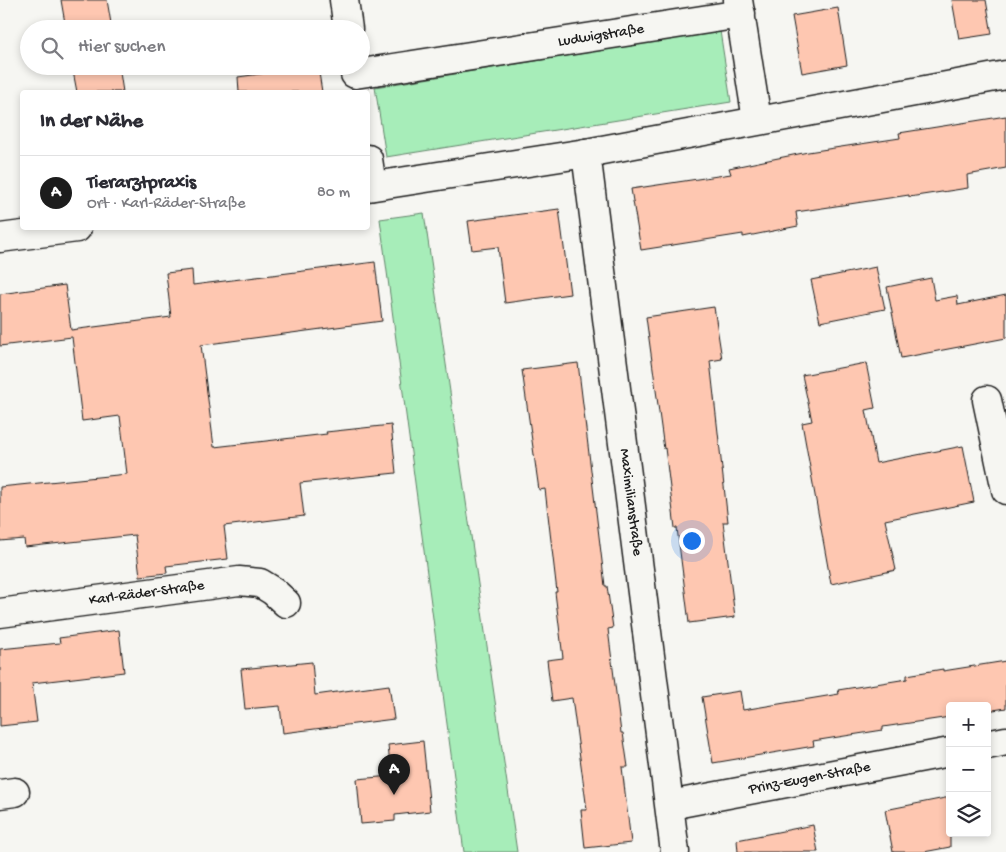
<!DOCTYPE html>
<html lang="de">
<meta charset="utf-8">
<style>
:root{--surface:#fff;--page:#f7f7f7;--text:#2b2b33;--muted:#7c7c81;--line:#e1e1e2;--accent:#1c1c1c}
body{margin:0;font-family:"Gochi Hand",sans-serif;background:var(--page);color:var(--text)}
.controls{position:absolute;right:15px;bottom:15px;display:grid;overflow:hidden;border-radius:5px;box-shadow:0 2px 8px #0003}
.controls button{width:45px;height:45px;display:grid;place-items:center;padding:0;border:0;border-bottom:1px solid var(--line);background:var(--surface);color:var(--text);font:25px sans-serif}
.you{position:absolute;left:691px;top:540px;width:18px;height:18px;margin:-12px;border:4px solid #fff;border-radius:50%;background:#1a73e8;box-shadow:0 0 0 8px #1a73e833}
.badge{display:grid;place-items:center;width:32px;height:32px;border-radius:50%;background:var(--accent);color:#fff;font-size:16px;font-weight:700}
.pin{position:absolute;translate:-50% -41px;filter:drop-shadow(0 1px 2px #0008)}
.pin::after{content:'';position:absolute;top:26px;width:18px;height:15px;background:inherit;clip-path:polygon(0 0,100% 0,50% 100%)}
.list{margin:0;padding:0;list-style:none}
h2{display:flex;justify-content:space-between;align-items:center;height:65px;margin:0;padding:0 20px;font-size:21px}
h2 small{font-size:16px;font-weight:400;color:var(--muted)}
.list li{display:grid;grid-template-columns:32px 1fr auto;gap:15px;align-items:center;box-sizing:border-box;height:75px;padding:0 20px;border-top:1px solid var(--line)}
.list b{display:block;font-size:19px;white-space:nowrap}
.list p{margin:0;font-size:16px;white-space:nowrap;color:var(--muted)}
.list em{font-size:16px;font-style:normal;color:var(--muted)}
.icon{flex:none;width:28px;height:28px;fill:none;stroke:currentColor;stroke-width:2;stroke-linecap:round;stroke-linejoin:round}
.map{position:relative;flex:none;width:1006px;height:852px;overflow:hidden}
.search{position:absolute;background:var(--surface);box-shadow:0 2px 8px #0003;left:20px;top:20px;width:350px;height:55px;display:flex;align-items:center;gap:12px;box-sizing:border-box;padding:0 18px;border-radius:28px;color:var(--muted);font-size:19px}
.panel{position:absolute;background:var(--surface);box-shadow:0 2px 8px #0003;left:20px;top:90px;width:350px;height:140px;border-radius:5px}
.map>svg:first-child{display:block}
</style>
<div class="map">
<svg width="1006" height="852" viewBox="0 0 1006 852">
<rect width="100%" height="100%" fill="#f6f6f2"/>
<filter id="ink" filterUnits="userSpaceOnUse"><feTurbulence type="fractalNoise" baseFrequency=".02" numOctaves="2"/><feDisplacementMap in="SourceGraphic" scale="10" xChannelSelector="R" yChannelSelector="G"/><feConvolveMatrix kernelMatrix="1 2 1 2 8 2 1 2 1" color-interpolation-filters="sRGB"/></filter>
<g filter="url(#ink)">
<path fill="#a7edb9" stroke="#62846a" d="M 720,31 L 731,102 L 386,157 L 375,87 Z
M 424,213 L 517,852 L 464,852 L 380,219 Z"/>
<path fill="#fec7b1" stroke="#1c1c1c" d="M 61,0 L 107,0 L 112,29 L 66,29 Z
M 952,0 L 986,0 L 992,34 L 959,39 Z
M 838,8 L 847,65 L 802,73 L 792,16 Z
M 72,66 L 119,66 L 123,92 L 77,92 Z
M 318,66 L 322,92 L 239,92 L 238,77 Z
M 1006,116 L 1006,168 L 967,175 L 968,188 L 909,197 L 909,195 L 796,212 L 798,226 L 743,237 L 743,234 L 641,250 L 631,189 L 731,174 L 729,168 L 808,152 L 900,138 L 899,133 Z
M 559,209 L 570,294 L 505,303 L 498,247 L 472,250 L 468,221 Z
M 375,262 L 382,321 L 201,345 L 214,447 L 327,434 L 326,432 L 391,425 L 396,473 L 300,483 L 304,516 L 224,526 L 228,559 L 166,566 L 167,573 L 140,576 L 135,535 L 25,547 L 24,539 L 0,541 L 0,487 L 127,474 L 120,416 L 82,421 L 72,337 L 0,346 L 0,294 L 65,285 L 71,330 L 171,317 L 166,273 L 192,270 L 193,285 Z
M 876,267 L 885,309 L 820,322 L 811,280 Z
M 931,278 L 935,300 L 957,296 L 958,305 L 1006,295 L 1006,338 L 901,358 L 887,287 Z
M 714,307 L 722,359 L 710,361 L 728,522 L 723,522 L 735,617 L 689,623 L 677,528 L 675,528 L 665,448 L 664,449 L 646,317 Z
M 578,363 L 605,586 L 607,586 L 613,628 L 608,629 L 621,733 L 623,733 L 628,767 L 622,767 L 631,843 L 585,848 L 581,810 L 587,810 L 572,698 L 552,701 L 547,660 L 563,658 L 555,592 L 557,592 L 545,489 L 539,490 L 522,370 Z
M 866,363 L 875,408 L 866,410 L 876,463 L 963,446 L 974,502 L 885,520 L 896,570 L 831,584 L 802,423 L 812,421 L 802,375 Z
M 119,630 L 124,672 L 32,683 L 37,722 L 0,726 L 0,649 L 60,643 L 59,638 Z
M 1006,661 L 1006,708 L 987,711 L 987,706 L 950,706 L 950,717 L 883,727 L 883,730 L 813,741 L 814,746 L 713,763 L 702,697 L 740,691 L 743,710 L 839,694 L 838,690 L 907,679 L 907,675 L 943,669 L 943,671 Z
M 312,662 L 315,695 L 389,685 L 394,719 L 283,733 L 280,706 L 245,709 L 241,669 Z
M 423,741 L 430,811 L 395,815 L 395,821 L 361,824 L 357,779 L 391,776 L 388,745 Z
M 950,797 L 950,847 L 924,852 L 893,852 L 885,810 Z
M 813,825 L 818,852 L 738,852 L 737,840 Z"/>
<g fill="none" stroke-linecap="round" stroke-linejoin="round">
<defs>
<g id="minor">
<path d="M 344,0 L 348,29"/>
<path d="M 738,0 L 757,120"/>
<path id="s1" d="M 355,74 L 741,14"/>
<path id="s2" d="M 586,153 L 675,852"/>
<path d="M 368,159 L 372,186"/>
<path d="M 368,187 L 586,153 L 1006,75"/>
<path d="M 0,238 L 77,228"/>
<path d="M 987,400 L 1006,490"/>
<path id="s3" d="M 0,613 L 239,581 L 260,583 L 273,591 L 286,603"/>
<path d="M 987,745 L 1006,741"/>
<path d="M 0,794 L 15,792"/>
<path id="s4" d="M 670,805 L 950,752"/>
</g>
</defs>
<use href="#minor" stroke="#1c1c1c" stroke-width="31"/>
<use href="#minor" stroke="#f6f6f2" stroke-width="28"/>
</g>
</g>
<g text-anchor="middle" dominant-baseline="central" stroke-width="5" stroke-linejoin="round" paint-order="stroke">
<g font-size="15" fill="#1c1c1c" stroke="#f6f6f2">
<text stroke="none"><textPath href="#s1" startOffset="249">Ludwigstraße</textPath></text>
<text stroke="none"><textPath href="#s2" startOffset="352">Maximilianstraße</textPath></text>
<text stroke="none"><textPath href="#s3" startOffset="148">Karl-Räder-Straße</textPath></text>
<text stroke="none"><textPath href="#s4" startOffset="142">Prinz-Eugen-Straße</textPath></text>
</g>
</g>
</svg>
<div class="controls">
<button>+</button>
<button>−</button>
<button><svg class="icon" aria-label="layers" viewBox="0 0 24 24"><path d="M12 4l9 5-9 5-9-5zM3 14l9 5 9-5"/></svg></button>
</div>
<div class="you"></div>
<div class="pin badge" style="left:394px;top:795px">A</div>
<div class="search"><svg class="icon" aria-label="search" viewBox="0 0 24 24"><circle cx="10" cy="10" r="6"/><path d="M15 15l6 6"/></svg>Hier suchen</div>
<section class="panel">
<h2>In der Nähe<small></small></h2>
<ul class="list">
<li><span class="badge">A</span><div><b>Tierarztpraxis</b><p>Ort · Karl-Räder-Straße</p></div><em>80 m</em></li>
</ul>
</section>
</div>
